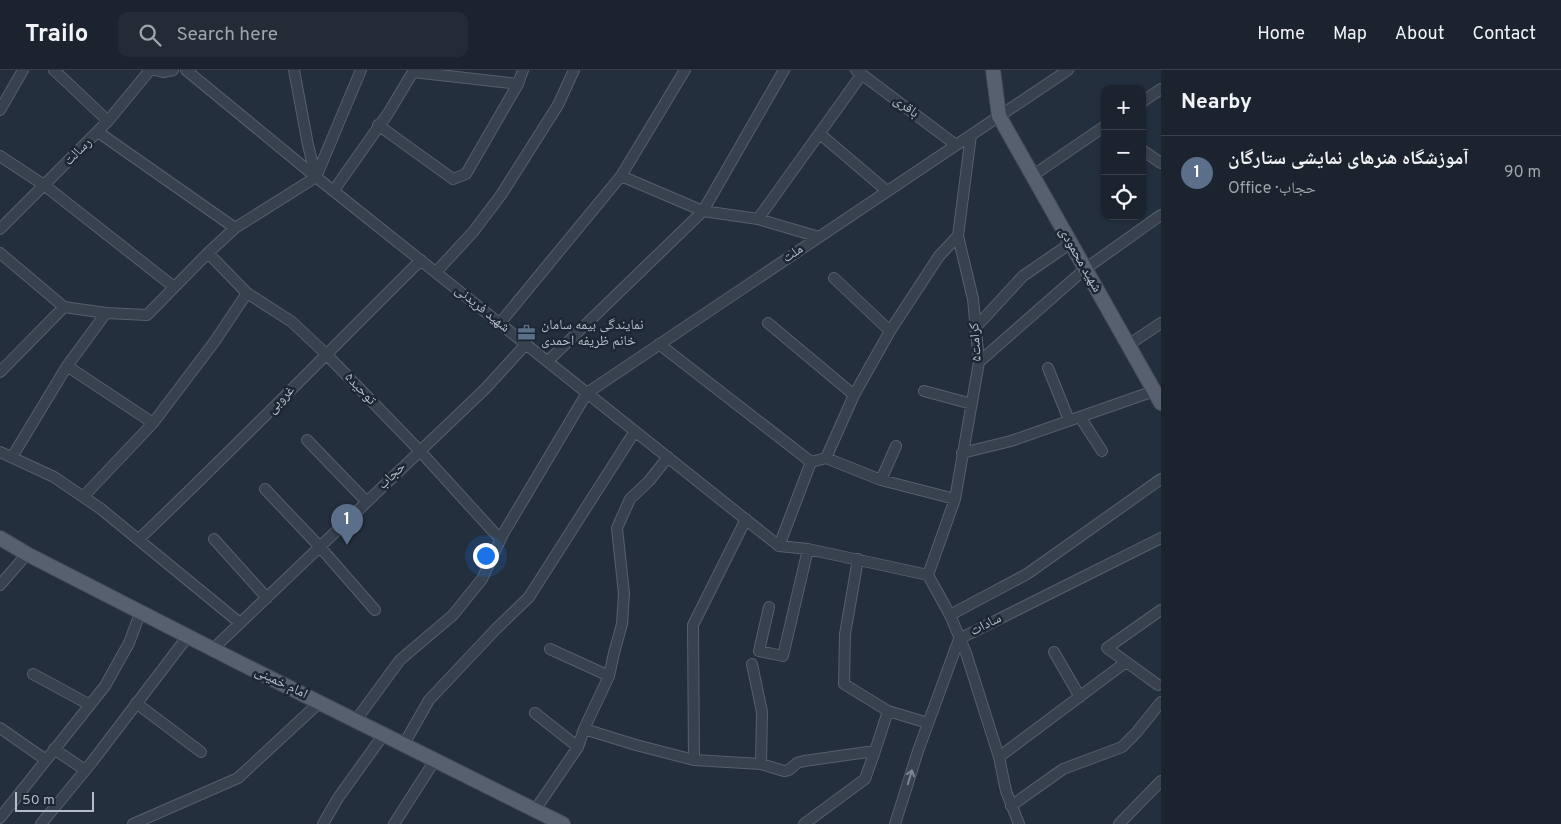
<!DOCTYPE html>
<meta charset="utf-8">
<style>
:root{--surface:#1b232e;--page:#242b36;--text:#f1f3f6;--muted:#a0a4aa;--line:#39404a;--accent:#8ab4f8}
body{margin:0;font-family:Overpass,"Noto Naskh Arabic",sans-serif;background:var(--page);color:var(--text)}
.controls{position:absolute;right:15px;top:15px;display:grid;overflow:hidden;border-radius:10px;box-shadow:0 1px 4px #0004}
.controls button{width:45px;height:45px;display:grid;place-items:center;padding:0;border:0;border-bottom:1px solid var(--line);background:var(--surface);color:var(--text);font:25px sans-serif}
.scale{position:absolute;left:15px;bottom:12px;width:79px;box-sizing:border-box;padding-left:5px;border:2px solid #b4bcc9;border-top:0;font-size:14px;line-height:18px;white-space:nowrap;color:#b4bcc9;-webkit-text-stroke:4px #1d2633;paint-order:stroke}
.you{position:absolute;left:485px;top:485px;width:18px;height:18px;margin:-12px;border:4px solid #fff;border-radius:50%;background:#1a73e8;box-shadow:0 0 0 8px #1a73e833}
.badge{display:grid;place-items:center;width:32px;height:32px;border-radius:50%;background:var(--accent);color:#fff;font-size:16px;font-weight:700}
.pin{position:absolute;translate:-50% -41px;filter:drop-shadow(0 1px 2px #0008)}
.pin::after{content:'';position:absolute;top:26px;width:18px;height:15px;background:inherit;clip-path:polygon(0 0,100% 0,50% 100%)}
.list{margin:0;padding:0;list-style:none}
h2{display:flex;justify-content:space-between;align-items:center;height:65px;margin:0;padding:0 20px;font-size:21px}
h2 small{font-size:16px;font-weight:400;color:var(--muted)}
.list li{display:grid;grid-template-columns:32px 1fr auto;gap:15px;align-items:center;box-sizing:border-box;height:75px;padding:0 20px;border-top:1px solid var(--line)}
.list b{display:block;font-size:19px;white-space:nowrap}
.list p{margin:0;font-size:16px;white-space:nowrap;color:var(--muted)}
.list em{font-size:16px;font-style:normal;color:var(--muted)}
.icon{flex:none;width:28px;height:28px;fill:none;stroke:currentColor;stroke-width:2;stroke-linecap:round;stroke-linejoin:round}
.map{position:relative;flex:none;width:1161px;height:754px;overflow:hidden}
header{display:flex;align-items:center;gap:30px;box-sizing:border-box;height:70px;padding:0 25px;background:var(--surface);border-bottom:1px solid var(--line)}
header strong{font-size:24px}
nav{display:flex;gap:28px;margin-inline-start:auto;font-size:18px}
.search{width:350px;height:45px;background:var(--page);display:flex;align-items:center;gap:12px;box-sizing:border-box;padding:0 18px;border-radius:10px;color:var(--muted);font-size:19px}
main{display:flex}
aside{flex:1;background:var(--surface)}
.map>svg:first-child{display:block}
</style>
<header>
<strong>Trailo</strong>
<div class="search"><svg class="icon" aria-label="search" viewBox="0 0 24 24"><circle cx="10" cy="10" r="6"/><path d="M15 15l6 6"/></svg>Search here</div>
<nav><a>Home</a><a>Map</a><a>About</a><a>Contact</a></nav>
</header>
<main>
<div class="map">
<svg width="1161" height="754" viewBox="0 0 1161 754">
<rect width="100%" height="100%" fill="#242f3e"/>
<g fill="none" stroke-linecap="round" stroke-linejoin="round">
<defs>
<path id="minor" d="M 54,0 L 108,51
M 155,0 L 163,2 L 173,0
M 186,0 L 316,107 L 779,476
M 294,0 L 308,75 L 316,107
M 856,0 L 956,75
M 413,2 L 518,14
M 1142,32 L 1161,19
M 0,40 L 23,0
M 378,55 L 453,109 L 466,104 L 518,14 L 523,0
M 98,62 L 235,158
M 820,64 L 887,121
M 1142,80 L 1161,93
M 0,86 L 44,115 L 174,217
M 621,106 L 703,141 L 758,149 L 819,167
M 1032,106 L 1105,56
M 316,107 L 361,0
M 334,120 L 389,42 L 414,0
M 758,149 L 862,4
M 0,159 L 108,51 L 150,0
M 0,183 L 64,237 L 106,243 L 147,245 L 208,183 L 235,158 L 316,107
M 208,183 L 247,223 L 292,252 L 326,284 L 419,380 L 500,469
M 436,202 L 473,162 L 501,125 L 558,35 L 574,0
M 834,208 L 890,261
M 500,253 L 621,106 L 685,0
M 768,253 L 854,325
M 975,258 L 1023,206 L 1071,173
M 659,274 L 811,392
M 1128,275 L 1161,253
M 548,291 L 703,141 L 784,0
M 979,292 L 1085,199 L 1161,145
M 67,296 L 153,353
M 1048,298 L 1069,350
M 0,302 L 64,237
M 924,321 L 972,334
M 1080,347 L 1102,381
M 307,370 L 366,431
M 0,382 L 54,407 L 101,439 L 240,553
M 962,383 L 1011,371 L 1154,321
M 12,387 L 67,296 L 106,243
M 826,388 L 881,410 L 955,429
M 881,410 L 896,376
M 265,419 L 320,477 L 375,540
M 83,427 L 153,353 L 215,271 L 247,223
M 139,469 C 235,378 327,283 421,190
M 214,469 L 267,528
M 779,476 L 808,479 L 928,505 L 950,545 L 966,583 L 999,687 L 1006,721 L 1019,754
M 779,476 L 811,392 L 826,388 L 854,325 L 890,261 L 939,186 L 958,166
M 858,489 L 845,564 L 844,614 L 888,641 L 928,653
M 928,505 L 955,429 L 979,292 L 973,229 L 958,166 L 971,65
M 0,515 L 27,484
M 769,537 L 759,581 L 783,586 L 808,479
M 950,545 L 1027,504 L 1161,409
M 213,579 L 486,318 L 526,274
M 550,579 L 609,606
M 1054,582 L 1080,627
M 752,594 L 762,642 L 761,694
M 33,604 L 90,635
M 1158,615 L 1107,578 L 1161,540
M 136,633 L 201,682
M 535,643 L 578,677
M 356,650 L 400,590 L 453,545 L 482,509 L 503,464 L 587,323 L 1068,0
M 0,658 L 46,690
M 584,659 L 636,675 L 694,690 L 761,694 L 784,701 L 789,700 L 797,693 L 804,691 L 875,681 L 888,641
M 404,674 L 429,630 L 496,559 L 529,527 L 635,361
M 54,679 L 85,700
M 999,687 L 1126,592
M 694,690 L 693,555 L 746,449
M 1011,736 L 1063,699 L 1122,677 L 1136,663 L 1161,632
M 535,740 L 578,677 L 584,659 L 609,606 L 614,583 L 622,554 L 624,524 L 617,458 L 630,429 L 649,411 L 668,387
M 0,748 L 105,616 L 129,573 L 141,541
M 41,754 L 92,692 L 188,566
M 133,754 L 238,708 L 320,632
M 323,754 L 338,728 L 384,664
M 394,754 L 435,690
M 804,754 L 865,709 L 875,681
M 895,754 L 918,681 L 959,569 L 1161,468
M 1119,754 L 1161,711"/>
<path id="major" d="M 993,0 L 999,46 L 1161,333
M 0,468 L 27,484 L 238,592 L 563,754"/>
</defs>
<use href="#minor" stroke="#565f6c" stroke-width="12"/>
<use href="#major" stroke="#414a57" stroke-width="16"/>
<use href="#minor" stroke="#38414e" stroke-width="10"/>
<use href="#major" stroke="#56606e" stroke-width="14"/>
</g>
<defs><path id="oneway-shaft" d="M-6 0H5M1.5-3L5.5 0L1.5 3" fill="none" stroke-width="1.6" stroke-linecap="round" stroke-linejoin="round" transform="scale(1.25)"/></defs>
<use stroke="#7c8592" href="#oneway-shaft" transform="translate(910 707) rotate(-73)"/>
<defs>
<symbol id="office-bare" viewBox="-9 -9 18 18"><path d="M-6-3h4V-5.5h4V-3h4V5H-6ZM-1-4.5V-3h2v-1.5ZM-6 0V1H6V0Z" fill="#5c6f8a" stroke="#1d2633" stroke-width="2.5" paint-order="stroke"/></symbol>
</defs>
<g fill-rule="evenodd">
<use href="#office-bare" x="514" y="250" width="25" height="25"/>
</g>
<g text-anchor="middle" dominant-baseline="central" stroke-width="5" stroke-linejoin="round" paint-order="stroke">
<g font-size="14" fill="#b4bcc9" stroke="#1d2633">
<text transform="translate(906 37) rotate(37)">باقری</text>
<text transform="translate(78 82) rotate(-45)">رسالت</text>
<text transform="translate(793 184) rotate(-34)">ملت</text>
<text transform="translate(1080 190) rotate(60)">شهید محمودی</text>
<text transform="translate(482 239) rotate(39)">شهید فریدنی</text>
<text transform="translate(976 272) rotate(-94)">کرامت۵</text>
<text transform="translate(360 319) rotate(46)">توحید۵</text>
<text transform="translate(281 330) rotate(-46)">غروبی</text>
<text transform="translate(392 406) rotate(-44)">حجاب</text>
<text transform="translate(986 555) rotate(-27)">سادات</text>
<text transform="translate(281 613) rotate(26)">امام خمینی</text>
</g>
<g font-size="14" fill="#b4bcc9" stroke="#1d2633" text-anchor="start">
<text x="541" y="255">نمایندگی بیمه سامان<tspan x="541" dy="16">خانم ظریفه احمدی</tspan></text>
</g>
</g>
</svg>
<div class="controls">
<button>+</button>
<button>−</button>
<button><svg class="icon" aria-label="locate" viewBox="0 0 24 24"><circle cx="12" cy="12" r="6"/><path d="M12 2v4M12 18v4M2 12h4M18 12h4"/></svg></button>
</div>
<div class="scale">50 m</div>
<div class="you"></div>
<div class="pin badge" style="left:347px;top:475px;background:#5c6f8a">1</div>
</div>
<aside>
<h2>Nearby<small></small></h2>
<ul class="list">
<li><span class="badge" style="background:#5c6f8a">1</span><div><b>آموزشگاه هنرهای نمایشی ستارگان</b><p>Office · حجاب</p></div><em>90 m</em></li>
</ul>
</aside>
</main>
